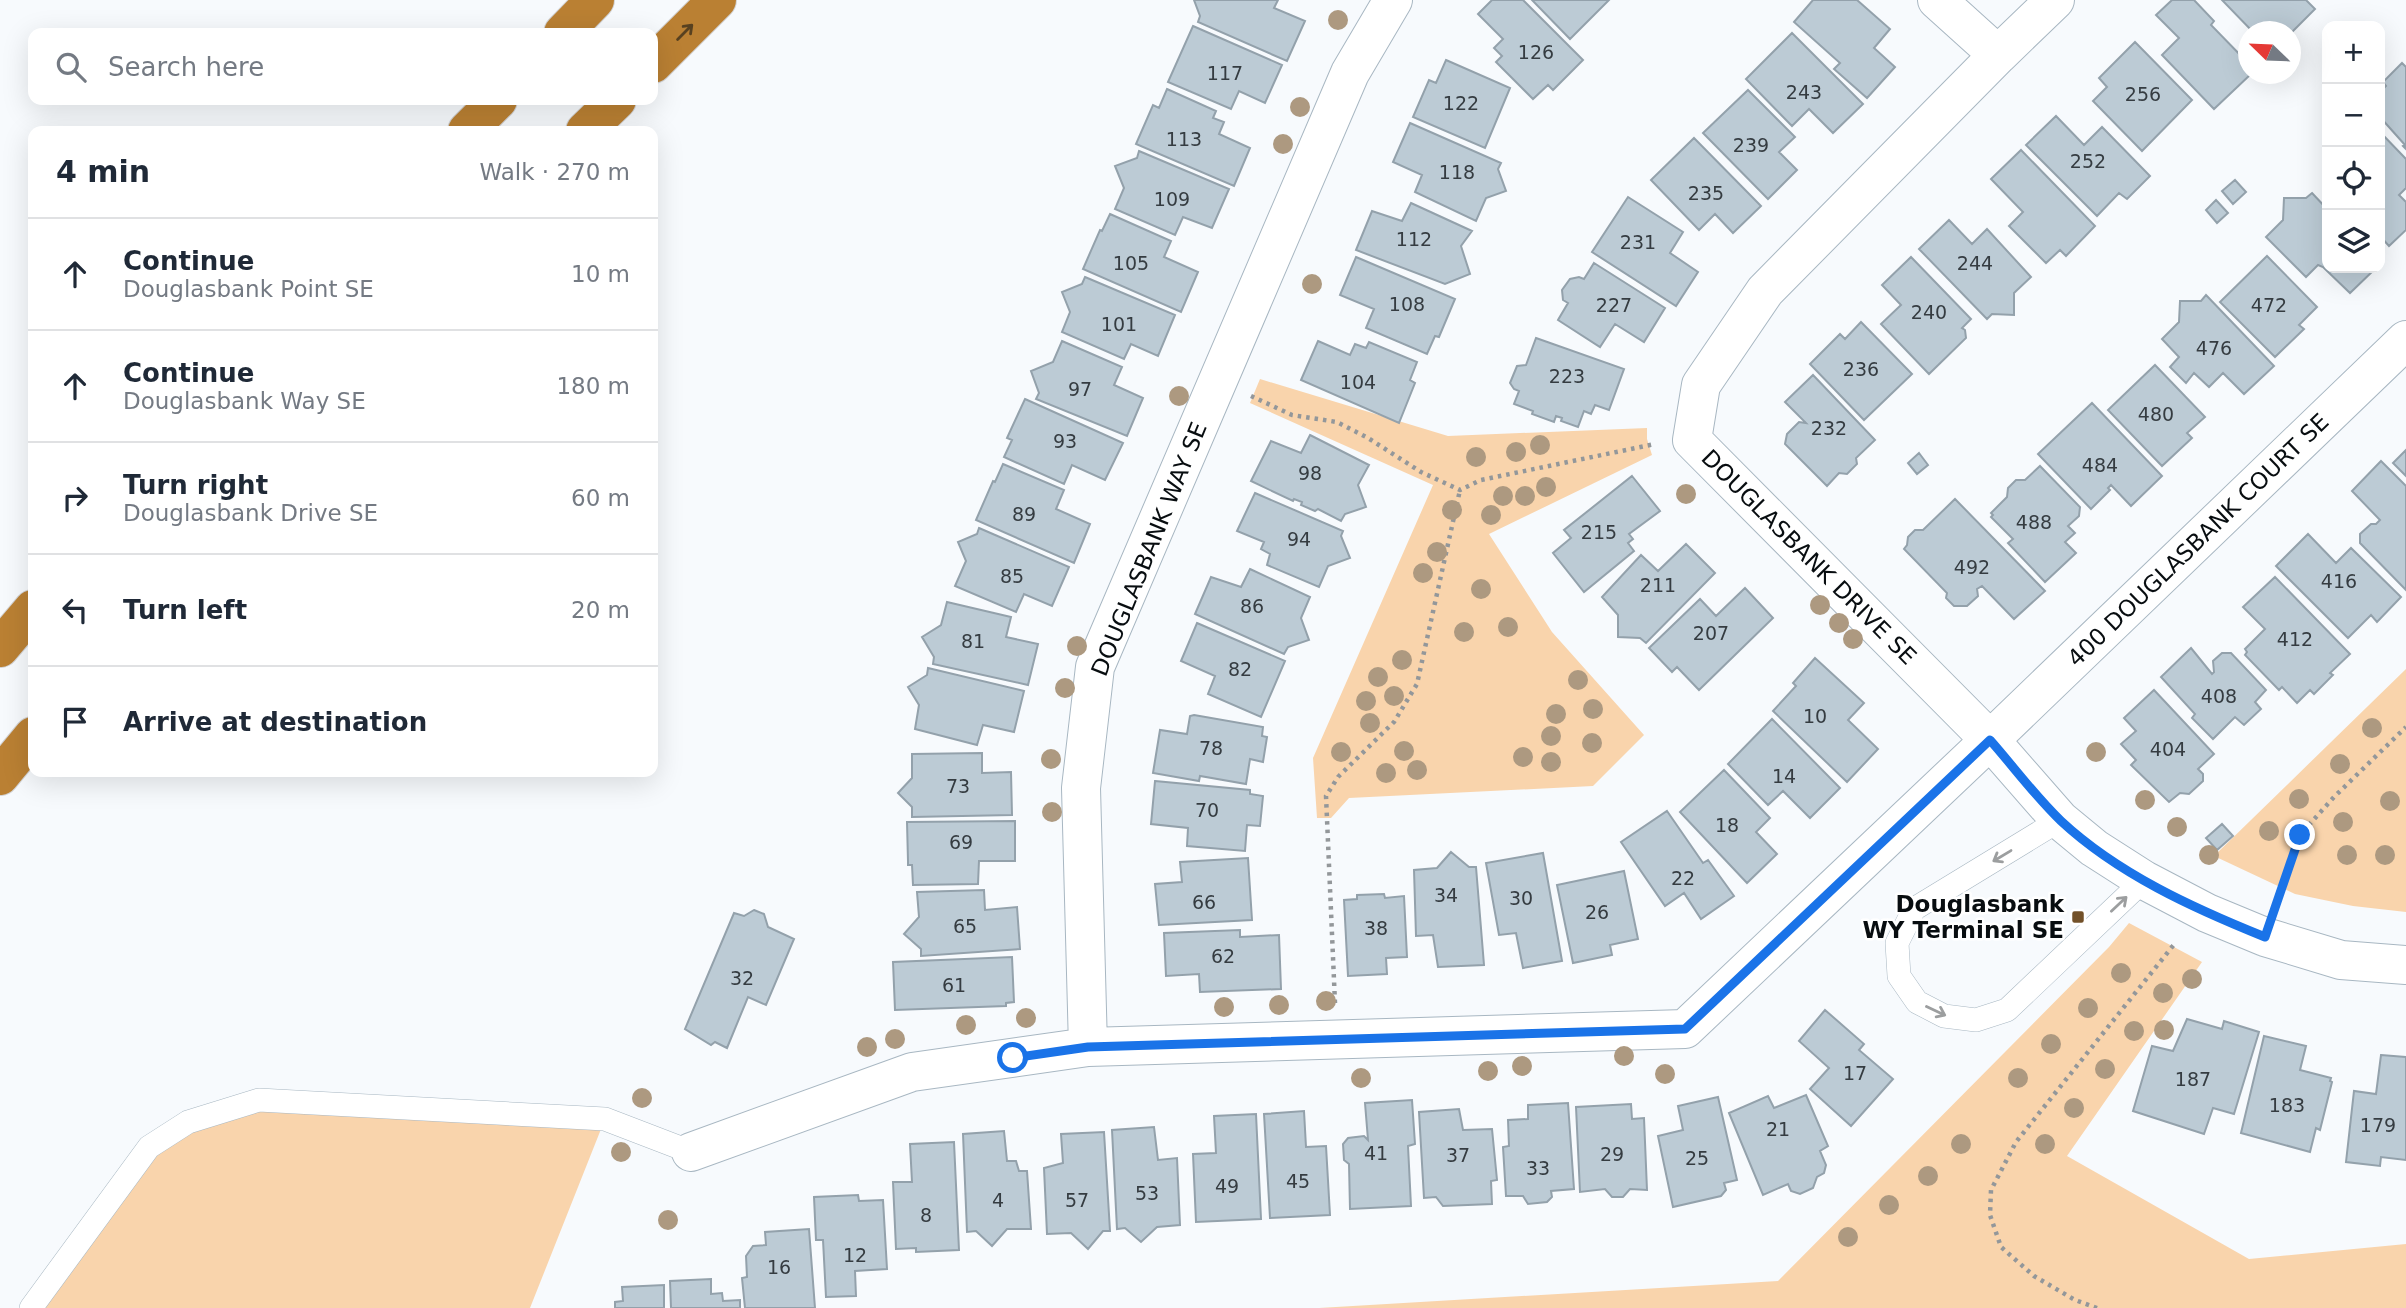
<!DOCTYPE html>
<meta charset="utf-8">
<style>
:root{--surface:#fff;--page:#f6f6f7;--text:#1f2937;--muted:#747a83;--line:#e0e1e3}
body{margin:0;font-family:"DejaVu Sans",sans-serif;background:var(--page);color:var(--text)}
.controls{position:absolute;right:21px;top:21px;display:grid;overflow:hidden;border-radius:14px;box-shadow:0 7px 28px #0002}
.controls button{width:63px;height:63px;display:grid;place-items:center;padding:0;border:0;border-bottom:2px solid var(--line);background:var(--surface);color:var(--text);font:35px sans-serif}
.compass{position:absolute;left:2238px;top:21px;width:63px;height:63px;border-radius:50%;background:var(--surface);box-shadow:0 7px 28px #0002;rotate:293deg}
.stop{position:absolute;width:21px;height:21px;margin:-16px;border:5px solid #1a73e8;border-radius:50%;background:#fff}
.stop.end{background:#1a73e8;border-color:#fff;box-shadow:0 2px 7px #0008}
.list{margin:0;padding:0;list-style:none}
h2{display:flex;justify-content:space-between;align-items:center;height:91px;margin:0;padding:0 28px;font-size:30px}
h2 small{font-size:23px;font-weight:400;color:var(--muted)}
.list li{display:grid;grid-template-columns:46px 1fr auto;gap:21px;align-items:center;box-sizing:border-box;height:112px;padding:0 28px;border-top:2px solid var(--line)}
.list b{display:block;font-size:26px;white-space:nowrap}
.list p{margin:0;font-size:23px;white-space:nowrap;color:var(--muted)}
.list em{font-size:23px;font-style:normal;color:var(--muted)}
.icon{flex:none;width:38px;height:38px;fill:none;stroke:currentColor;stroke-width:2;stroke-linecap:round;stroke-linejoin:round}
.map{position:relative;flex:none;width:2406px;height:1308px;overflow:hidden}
.search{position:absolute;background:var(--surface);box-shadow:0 7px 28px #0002;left:28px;top:28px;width:630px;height:77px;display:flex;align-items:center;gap:18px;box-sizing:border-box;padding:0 24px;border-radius:14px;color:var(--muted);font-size:26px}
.panel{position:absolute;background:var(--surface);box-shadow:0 7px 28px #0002;left:28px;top:126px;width:630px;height:651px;border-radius:14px}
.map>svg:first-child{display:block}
</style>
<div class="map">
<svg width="2406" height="1308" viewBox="0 0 2406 1308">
<rect width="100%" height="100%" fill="#f7fafd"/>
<path fill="#f9d4ac" d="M 1260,379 L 1448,436 L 1647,428 L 1647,439 L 1652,455 L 1489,534 L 1552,632 L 1644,735 L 1593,786 L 1349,798 L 1331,818 L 1317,818 L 1313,758 L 1433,485 L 1250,403 Z
M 2406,669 L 2406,912 L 2353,906 L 2295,894 L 2214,856 Z
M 2129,923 L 2202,962 L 2067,1156 L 2249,1259 L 2406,1244 L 2406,1308 L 1319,1308 L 1778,1281 L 2109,947 Z
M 259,1100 L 605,1119 L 530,1308 L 31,1308 L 149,1147 Z"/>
<path fill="#bccbd5" stroke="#93a1ab" stroke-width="2" d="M 1194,0 L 1278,0 L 1274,8 L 1305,21 L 1287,61 L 1198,22 L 1200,16 Z
M 1492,0 L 1523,0 L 1583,60 L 1553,90 L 1548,85 L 1533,99 L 1496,62 L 1502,56 L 1494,48 L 1503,39 L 1478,14 Z
M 1532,0 L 1609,0 L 1570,39 Z
M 1813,0 L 1857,0 L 1890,29 L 1874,48 L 1895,67 L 1867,98 L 1834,69 L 1840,63 L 1794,22 Z
M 2172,0 L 2194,0 L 2214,21 L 2211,25 L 2248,63 L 2248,74 L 2251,74 L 2214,109 L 2162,55 L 2179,38 L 2156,15 Z
M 2222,0 L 2306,0 L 2315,9 L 2290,34 L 2281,25 L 2275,32 L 2253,32 Z
M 1193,26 L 1282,65 L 1265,103 L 1239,91 L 1231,109 L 1168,82 Z
M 1792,33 L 1863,104 L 1833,133 L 1809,109 L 1792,126 L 1746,79 Z
M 2135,42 L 2192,100 L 2142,151 L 2093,101 L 2107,87 L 2099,78 Z
M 1446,60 L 1510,88 L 1485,148 L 1413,117 L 1429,80 L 1436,83 Z
M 2402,63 L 2406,67 L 2406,149 L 2403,146 L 2405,145 L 2380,117 L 2380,92 L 2386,86 L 2383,82 Z
M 1167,89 L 1216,111 L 1213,118 L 1224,122 L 1219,134 L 1250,148 L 1234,186 L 1136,144 L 1153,105 L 1159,108 Z
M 1748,90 L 1795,137 L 1779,152 L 1797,170 L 1768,199 L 1703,133 Z
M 2056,116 L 2084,145 L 2102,127 L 2150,176 L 2127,199 L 2119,193 L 2097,216 L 2026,145 Z
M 1410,123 L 1501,163 L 1498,169 L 1506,191 L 1486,198 L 1476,221 L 1415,192 L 1422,175 L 1393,162 Z
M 2380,132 L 2406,159 L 2406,188 L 2399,195 L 2406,202 L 2406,230 L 2389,246 L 2380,236 Z
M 1694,138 L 1761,206 L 1733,233 L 1715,214 L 1699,230 L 1651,180 Z
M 2021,150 L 2095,226 L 2066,256 L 2060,250 L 2046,263 L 2009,226 L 2023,212 L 1991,179 Z
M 1139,151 L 1229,189 L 1212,228 L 1183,217 L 1175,235 L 1115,209 L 1124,188 L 1115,166 L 1137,158 Z
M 2235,180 L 2246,192 L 2233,204 L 2222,191 Z
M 2312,193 L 2327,209 L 2327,268 L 2376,268 L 2350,293 L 2323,267 L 2318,265 L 2306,277 L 2266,237 L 2283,220 L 2284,198 L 2306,198 Z
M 1628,197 L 1683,232 L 1670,253 L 1698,272 L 1676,306 L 1592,252 Z
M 2216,200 L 2228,213 L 2217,223 L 2206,210 Z
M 1411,203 L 1472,231 L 1461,246 L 1470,274 L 1445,284 L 1356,250 L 1372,211 L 1402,221 Z
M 1110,214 L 1171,241 L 1164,257 L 1198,272 L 1181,312 L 1083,269 L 1100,230 L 1102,231 Z
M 1949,220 L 1972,244 L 1987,229 L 2031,277 L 2014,293 L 2014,315 L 1992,314 L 1987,319 L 1919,249 Z
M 2267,256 L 2317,307 L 2299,325 L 2304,329 L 2275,357 L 2220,302 Z
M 1356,257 L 1455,299 L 1439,337 L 1435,336 L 1427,354 L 1366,328 L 1374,309 L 1340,295 Z
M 1911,257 L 1971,319 L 1962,328 L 1965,330 L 1966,338 L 1929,374 L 1881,324 L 1901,305 L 1882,285 Z
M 1594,263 L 1665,308 L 1644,342 L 1615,324 L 1600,347 L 1558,320 L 1568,303 L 1563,300 L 1562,290 L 1570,279 L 1579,277 L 1584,279 Z
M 1085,277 L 1175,315 L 1158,356 L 1131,344 L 1124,359 L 1062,332 L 1070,312 L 1062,292 L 1082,284 Z
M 2206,295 L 2274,366 L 2244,394 L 2223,373 L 2209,387 L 2194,373 L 2186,383 L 2170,367 L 2179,357 L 2162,339 L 2179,322 L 2180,301 L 2201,301 Z
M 1861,322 L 1912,374 L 1864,420 L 1810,364 L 1840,334 L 1845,339 Z
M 1536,338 L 1624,369 L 1609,410 L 1595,405 L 1591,414 L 1584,411 L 1578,427 L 1561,421 L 1562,418 L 1556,416 L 1554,422 L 1532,414 L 1533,411 L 1514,404 L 1519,391 L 1514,389 L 1510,383 L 1517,366 L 1526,365 Z
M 1062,341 L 1122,367 L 1114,385 L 1143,398 L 1127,436 L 1036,399 L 1039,393 L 1031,371 L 1053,362 Z
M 1318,341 L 1350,355 L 1355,344 L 1366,348 L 1369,342 L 1417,362 L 1410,380 L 1415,383 L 1399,423 L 1301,380 Z
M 2155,365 L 2205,417 L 2187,433 L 2192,438 L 2162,466 L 2108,410 Z
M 1813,375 L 1875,440 L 1856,458 L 1857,464 L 1847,474 L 1839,473 L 1827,486 L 1785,444 L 1787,434 L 1799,422 L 1806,423 L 1785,402 Z
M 1025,399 L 1123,443 L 1105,480 L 1072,465 L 1064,484 L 1004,457 L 1012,440 L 1007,438 Z
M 2092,403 L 2162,476 L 2131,506 L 2111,485 L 2108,488 L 2110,490 L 2091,509 L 2038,454 Z
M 1310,435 L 1369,465 L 1358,485 L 1366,507 L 1345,514 L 1341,521 L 1318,509 L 1315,511 L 1301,505 L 1302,502 L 1294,499 L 1293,501 L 1251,481 L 1271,441 L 1301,453 Z
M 2406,450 L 2406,476 L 2393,463 Z
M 1919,453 L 1928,465 L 1917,474 L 1908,463 Z
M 2381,461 L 2406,486 L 2406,590 L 2360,543 L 2360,534 L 2371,524 L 2376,524 L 2380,520 L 2352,491 Z
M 1003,464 L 1064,490 L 1056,509 L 1090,524 L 1074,563 L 976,520 L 993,481 L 995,482 Z
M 2040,466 L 2080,507 L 2079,516 L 2068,526 L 2075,533 L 2065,542 L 2076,553 L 2045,582 L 2008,543 L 2013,539 L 1991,517 L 1993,515 L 1991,513 L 2007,497 L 2008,488 L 2016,480 L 2025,480 Z
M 1632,476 L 1660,511 L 1629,534 L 1633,539 L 1628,543 L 1634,551 L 1584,592 L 1553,553 L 1571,538 L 1564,530 Z
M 1255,493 L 1343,531 L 1341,536 L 1350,558 L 1328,566 L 1319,587 L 1267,565 L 1270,554 L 1261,549 L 1264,542 L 1237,531 Z
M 1955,499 L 2045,591 L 2014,619 L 1982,586 L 1977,589 L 1978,596 L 1967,606 L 1954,606 L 1946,598 L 1947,593 L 1904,549 L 1907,545 L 1908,537 L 1915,530 L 1923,530 Z
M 979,528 L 1069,567 L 1052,606 L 1024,594 L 1016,612 L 955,586 L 966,561 L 958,542 L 977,534 Z
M 2308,534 L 2336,563 L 2351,548 L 2401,597 L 2377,622 L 2371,615 L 2348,638 L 2276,566 Z
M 1686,544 L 1715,573 L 1646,643 L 1640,638 L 1618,637 L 1618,615 L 1602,597 L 1641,555 L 1658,571 Z
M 1250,569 L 1310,597 L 1301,618 L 1309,640 L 1288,647 L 1284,654 L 1195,614 L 1211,577 L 1241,587 Z
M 2275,577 L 2350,654 L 2330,673 L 2333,675 L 2314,694 L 2310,690 L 2297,703 L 2282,687 L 2279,690 L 2245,655 L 2247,652 L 2245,649 L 2265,629 L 2243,607 Z
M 1745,588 L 1773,618 L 1699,690 L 1677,667 L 1672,672 L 1649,648 L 1700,599 L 1716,616 Z
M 947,602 L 1011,617 L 1006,637 L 1038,644 L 1028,685 L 933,664 L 934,657 L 922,637 L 941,625 Z
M 1197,623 L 1285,661 L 1261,717 L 1208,694 L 1215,676 L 1181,661 Z
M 2191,648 L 2212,674 L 2214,672 L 2213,661 L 2222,653 L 2231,653 L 2266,690 L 2255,702 L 2261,709 L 2244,725 L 2235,717 L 2213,739 L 2192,718 L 2195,714 L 2161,677 Z
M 1815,658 L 1864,703 L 1848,720 L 1878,749 L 1847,782 L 1773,711 L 1796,686 L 1793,683 Z
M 928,668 L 1024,691 L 1014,732 L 983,725 L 977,745 L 915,729 L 919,705 L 908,687 L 927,675 Z
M 2154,690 L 2214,754 L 2198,769 L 2203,774 L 2203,781 L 2189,794 L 2180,793 L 2169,802 L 2131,765 L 2136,760 L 2121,744 L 2136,731 L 2124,718 Z
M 1194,715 L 1263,727 L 1262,736 L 1267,737 L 1263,762 L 1250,759 L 1246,784 L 1200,776 L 1199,781 L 1153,773 L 1160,730 L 1187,734 L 1190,716 Z
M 1772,719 L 1840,788 L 1810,818 L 1783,791 L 1768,805 L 1728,764 Z
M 982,753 L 982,773 L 1011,772 L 1012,815 L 912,817 L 912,807 L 898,793 L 912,778 L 912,754 Z
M 1724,770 L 1770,818 L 1756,832 L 1777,854 L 1747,883 L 1680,812 Z
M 1155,781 L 1250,790 L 1250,794 L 1263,796 L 1260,826 L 1247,825 L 1245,851 L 1187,846 L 1188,828 L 1151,824 Z
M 1667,811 L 1703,863 L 1708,860 L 1734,896 L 1701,919 L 1684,893 L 1665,906 L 1621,842 Z
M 1015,821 L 1015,861 L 979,861 L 978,884 L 913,885 L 912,865 L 908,865 L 908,861 L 907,822 Z
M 2222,824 L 2233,836 L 2217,850 L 2206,838 Z
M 1451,852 L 1469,867 L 1476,867 L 1484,965 L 1438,967 L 1433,935 L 1416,936 L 1414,870 L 1437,868 Z
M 1543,853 L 1562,961 L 1523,968 L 1516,933 L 1499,935 L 1486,863 Z
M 1248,858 L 1252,920 L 1159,925 L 1155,884 L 1182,882 L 1180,862 Z
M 1624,871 L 1638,939 L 1610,945 L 1612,955 L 1573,963 L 1557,885 Z
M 984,890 L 985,910 L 1017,907 L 1020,949 L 921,956 L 921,949 L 904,934 L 919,917 L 917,892 Z
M 1384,894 L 1385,898 L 1404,896 L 1407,957 L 1386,958 L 1387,974 L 1348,976 L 1344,900 L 1357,899 L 1357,895 Z
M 754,910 L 764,914 L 768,927 L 794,939 L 766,1005 L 748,997 L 727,1048 L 715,1042 L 711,1045 L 685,1029 L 734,913 L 744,916 Z
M 1240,930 L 1240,937 L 1279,935 L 1281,989 L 1200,992 L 1199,974 L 1166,976 L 1164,933 Z
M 1012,957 L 1014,1002 L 1006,1003 L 1006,1006 L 895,1010 L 893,962 Z
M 1825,1010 L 1864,1044 L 1859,1050 L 1893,1079 L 1851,1126 L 1810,1089 L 1829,1068 L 1799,1041 Z
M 2187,1019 L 2222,1029 L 2224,1021 L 2259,1032 L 2234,1114 L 2213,1108 L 2204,1134 L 2133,1111 L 2152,1046 L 2173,1051 Z
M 2264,1036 L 2306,1046 L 2300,1070 L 2331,1078 L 2330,1081 L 2332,1082 L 2320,1130 L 2316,1128 L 2310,1152 L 2241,1133 Z
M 2381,1055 L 2406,1057 L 2406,1160 L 2381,1157 L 2380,1166 L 2346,1162 L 2354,1091 L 2376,1094 Z
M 1806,1095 L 1828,1146 L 1820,1151 L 1826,1165 L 1824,1173 L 1817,1177 L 1813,1188 L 1800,1194 L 1791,1191 L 1788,1184 L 1763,1195 L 1729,1113 L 1768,1096 L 1774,1108 Z
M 1718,1097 L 1737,1180 L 1724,1183 L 1726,1190 L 1721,1196 L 1673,1207 L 1658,1136 L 1683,1130 L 1678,1106 Z
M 1412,1100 L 1415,1144 L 1408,1146 L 1411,1206 L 1350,1209 L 1349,1164 L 1344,1160 L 1343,1144 L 1348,1138 L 1364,1136 L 1368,1140 L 1365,1103 Z
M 1568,1103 L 1574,1189 L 1551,1191 L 1552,1197 L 1547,1202 L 1528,1204 L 1523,1196 L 1506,1196 L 1503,1147 L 1509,1146 L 1508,1120 L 1528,1119 L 1528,1105 Z
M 1631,1104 L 1632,1119 L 1644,1118 L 1647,1190 L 1630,1189 L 1623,1197 L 1612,1197 L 1605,1189 L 1580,1192 L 1576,1107 Z
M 1459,1109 L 1463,1130 L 1492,1129 L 1497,1180 L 1491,1181 L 1492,1204 L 1443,1206 L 1436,1197 L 1424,1198 L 1419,1112 Z
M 1304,1111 L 1306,1147 L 1326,1146 L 1330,1215 L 1270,1218 L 1264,1114 Z
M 1256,1114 L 1261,1219 L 1196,1222 L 1193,1154 L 1216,1153 L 1214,1116 Z
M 1154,1127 L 1158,1160 L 1177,1158 L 1180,1225 L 1157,1227 L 1141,1242 L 1125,1228 L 1117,1229 L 1112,1130 Z
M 1004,1131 L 1007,1161 L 1016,1161 L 1019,1171 L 1027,1171 L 1031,1229 L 1007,1229 L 992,1246 L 976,1231 L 967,1232 L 963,1134 Z
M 1104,1132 L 1110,1231 L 1103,1231 L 1088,1249 L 1071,1233 L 1047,1234 L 1044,1168 L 1063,1163 L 1061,1134 Z
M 954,1142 L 959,1250 L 916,1252 L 916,1248 L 896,1249 L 893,1182 L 912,1182 L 910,1144 Z
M 858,1195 L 859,1201 L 883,1200 L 887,1269 L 855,1271 L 856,1296 L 826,1297 L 823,1240 L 816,1240 L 814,1197 Z
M 809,1229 L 815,1308 L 745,1308 L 742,1278 L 747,1277 L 746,1256 L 753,1246 L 766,1245 L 765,1232 Z
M 711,1279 L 711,1294 L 722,1293 L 723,1301 L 740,1300 L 740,1308 L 671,1308 L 670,1281 Z
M 664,1285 L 664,1308 L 615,1308 L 615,1302 L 623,1301 L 622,1287 Z"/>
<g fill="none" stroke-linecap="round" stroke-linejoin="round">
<defs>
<path id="lane" d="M 2060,820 L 1914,909 L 1897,943 L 1899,976 L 1917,1002 L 1944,1016 L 1976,1020 L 2007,1010 L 2144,880
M 31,1308 L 149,1147 L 188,1122 L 259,1100 L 605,1119 L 691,1152"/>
<path id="street" d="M 1393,0 L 1350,73 L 1095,667 L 1081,788 L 1088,1047 L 1685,1029 L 1990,740 L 2406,340
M 1937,0 L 1998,55
M 2055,0 L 1998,55 L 1765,291 L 1701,385 L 1692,440 L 1990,740 L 2060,820 L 2094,848 L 2144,880 L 2207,913 L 2265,937 L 2341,960 L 2406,965
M 691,1152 L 912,1072 L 1088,1047"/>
<path id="highway" d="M 563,33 L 595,0
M 653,64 L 717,0
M 467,131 L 498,100
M 585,131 L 617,100
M 0,648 L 33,609
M 0,776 L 33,736"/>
</defs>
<use href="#lane" stroke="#a8b7c2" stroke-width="24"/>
<use href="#street" stroke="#a8b7c2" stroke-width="40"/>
<use href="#highway" stroke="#d3d3d4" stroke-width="40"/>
<path stroke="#93979a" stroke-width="4.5" stroke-dasharray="3.5 5" stroke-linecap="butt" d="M 1251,396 L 1292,415 L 1337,422 L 1368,438 L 1421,472 L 1460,490 L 1481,480 L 1655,444
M 2277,903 L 2300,835 L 2334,797 L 2406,727
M 1335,1003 L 1326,796 L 1338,777 L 1394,722 L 1417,684 L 1460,490
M 2097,1308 L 2075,1300 L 2034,1276 L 2001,1247 L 1990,1215 L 1991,1190 L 2016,1142 L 2176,942"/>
<use href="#lane" stroke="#fff" stroke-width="23"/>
<use href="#street" stroke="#fff" stroke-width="38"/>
<use href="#highway" stroke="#ba8033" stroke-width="38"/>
</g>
<g fill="#ad9980">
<circle cx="1338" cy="20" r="10"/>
<circle cx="1300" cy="107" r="10"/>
<circle cx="1283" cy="144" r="10"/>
<circle cx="1312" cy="284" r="10"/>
<circle cx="1179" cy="396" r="10"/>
<circle cx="1540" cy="445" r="10"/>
<circle cx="1516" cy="452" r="10"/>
<circle cx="1476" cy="457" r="10"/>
<circle cx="1546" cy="487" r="10"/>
<circle cx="1686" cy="494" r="10"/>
<circle cx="1503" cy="496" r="10"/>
<circle cx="1525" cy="496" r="10"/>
<circle cx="1452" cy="510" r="10"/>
<circle cx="1491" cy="515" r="10"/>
<circle cx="1437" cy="552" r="10"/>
<circle cx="1423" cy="573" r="10"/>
<circle cx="1481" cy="589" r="10"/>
<circle cx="1820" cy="605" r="10"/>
<circle cx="1839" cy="623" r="10"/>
<circle cx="1508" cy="627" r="10"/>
<circle cx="1464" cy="632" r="10"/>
<circle cx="1853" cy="639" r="10"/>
<circle cx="1077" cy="646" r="10"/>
<circle cx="1402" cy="660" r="10"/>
<circle cx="1378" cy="677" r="10"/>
<circle cx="1578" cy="680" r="10"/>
<circle cx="1065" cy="688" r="10"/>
<circle cx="1394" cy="696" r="10"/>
<circle cx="1366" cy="701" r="10"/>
<circle cx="1593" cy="709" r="10"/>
<circle cx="1556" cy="714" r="10"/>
<circle cx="1370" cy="723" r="10"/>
<circle cx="2372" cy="728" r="10"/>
<circle cx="1551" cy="736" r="10"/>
<circle cx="1592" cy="743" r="10"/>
<circle cx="1404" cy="751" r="10"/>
<circle cx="1341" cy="752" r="10"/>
<circle cx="2096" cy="752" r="10"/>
<circle cx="1523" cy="757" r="10"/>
<circle cx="1051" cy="759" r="10"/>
<circle cx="1551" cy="762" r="10"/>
<circle cx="2340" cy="764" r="10"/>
<circle cx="1417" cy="770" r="10"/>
<circle cx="1386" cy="773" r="10"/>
<circle cx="2299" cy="799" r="10"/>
<circle cx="2145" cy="800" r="10"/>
<circle cx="2390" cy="801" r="10"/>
<circle cx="1052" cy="812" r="10"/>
<circle cx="2343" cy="822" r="10"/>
<circle cx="2177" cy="827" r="10"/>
<circle cx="2269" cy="831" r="10"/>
<circle cx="2209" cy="855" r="10"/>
<circle cx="2347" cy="855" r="10"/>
<circle cx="2385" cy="855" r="10"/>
<circle cx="2121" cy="973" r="10"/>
<circle cx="2192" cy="979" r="10"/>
<circle cx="2163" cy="993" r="10"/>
<circle cx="1326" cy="1001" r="10"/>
<circle cx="1279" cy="1005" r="10"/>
<circle cx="1224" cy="1007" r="10"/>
<circle cx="2088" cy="1008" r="10"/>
<circle cx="1026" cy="1018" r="10"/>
<circle cx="966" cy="1025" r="10"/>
<circle cx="2164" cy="1030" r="10"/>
<circle cx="2134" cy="1031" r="10"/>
<circle cx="895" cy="1039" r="10"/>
<circle cx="2051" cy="1044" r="10"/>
<circle cx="867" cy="1047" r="10"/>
<circle cx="1624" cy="1056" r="10"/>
<circle cx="1522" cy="1066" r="10"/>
<circle cx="2105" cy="1069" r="10"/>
<circle cx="1488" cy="1071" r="10"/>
<circle cx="1665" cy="1074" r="10"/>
<circle cx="1361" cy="1078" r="10"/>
<circle cx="2018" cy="1078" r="10"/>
<circle cx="642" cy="1098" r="10"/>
<circle cx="2074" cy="1108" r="10"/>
<circle cx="1961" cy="1144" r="10"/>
<circle cx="2045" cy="1144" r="10"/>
<circle cx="621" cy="1152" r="10"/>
<circle cx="1928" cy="1176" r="10"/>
<circle cx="1889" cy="1205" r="10"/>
<circle cx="668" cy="1220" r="10"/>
<circle cx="1848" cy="1237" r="10"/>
</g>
<defs><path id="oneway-shaft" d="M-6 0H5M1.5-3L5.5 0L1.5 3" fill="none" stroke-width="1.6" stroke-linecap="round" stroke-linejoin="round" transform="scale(1.75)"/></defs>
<use stroke="#584120" href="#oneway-shaft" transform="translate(685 32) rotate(-45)"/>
<g stroke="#9c9e9f">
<use href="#oneway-shaft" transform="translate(2002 856) rotate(149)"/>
<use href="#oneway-shaft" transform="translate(2119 904) rotate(-43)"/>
<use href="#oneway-shaft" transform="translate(1936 1011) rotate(25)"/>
</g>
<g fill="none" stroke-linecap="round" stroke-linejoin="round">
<path stroke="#1a73e8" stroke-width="9" d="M 1013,1058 L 1088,1047 L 1685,1029 L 1990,740 C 2013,766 2035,796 2061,821 C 2118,874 2193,908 2265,937 L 2300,835"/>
</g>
<rect fill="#725028" stroke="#fff" stroke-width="2.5" x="2071" y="910" width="14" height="14" rx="3.5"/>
<g text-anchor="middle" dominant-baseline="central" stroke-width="5" stroke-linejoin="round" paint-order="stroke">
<g font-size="19" fill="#353c41">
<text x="1536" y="52">126</text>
<text x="1225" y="73">117</text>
<text x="1804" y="92">243</text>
<text x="2143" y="94">256</text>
<text x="1461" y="103">122</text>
<text x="1184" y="139">113</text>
<text x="1751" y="145">239</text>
<text x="2088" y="161">252</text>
<text x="1457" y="172">118</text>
<text x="1706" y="193">235</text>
<text x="1172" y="199">109</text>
<text x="1414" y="239">112</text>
<text x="1638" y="242">231</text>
<text x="1131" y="263">105</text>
<text x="1975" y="263">244</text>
<text x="1407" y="304">108</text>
<text x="1614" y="305">227</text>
<text x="2269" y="305">472</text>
<text x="1929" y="312">240</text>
<text x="1119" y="324">101</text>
<text x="2214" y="348">476</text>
<text x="1861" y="369">236</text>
<text x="1567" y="376">223</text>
<text x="1358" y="382">104</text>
<text x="1080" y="389">97</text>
<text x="2156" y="414">480</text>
<text x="1829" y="428">232</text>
<text x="1065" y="441">93</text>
<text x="2100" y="465">484</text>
<text x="1310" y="473">98</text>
<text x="1024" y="514">89</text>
<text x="2034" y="522">488</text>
<text x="1599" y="532">215</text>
<text x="1299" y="539">94</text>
<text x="1972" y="567">492</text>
<text x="1012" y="576">85</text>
<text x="2339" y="581">416</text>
<text x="1658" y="585">211</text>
<text x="1252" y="606">86</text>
<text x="1711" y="633">207</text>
<text x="2295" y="639">412</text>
<text x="973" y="641">81</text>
<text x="1240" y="669">82</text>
<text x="2219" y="696">408</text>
<text x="1815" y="716">10</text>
<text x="1211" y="748">78</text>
<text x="2168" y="749">404</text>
<text x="1784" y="776">14</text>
<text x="958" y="786">73</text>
<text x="1207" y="810">70</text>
<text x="1727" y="825">18</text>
<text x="961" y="842">69</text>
<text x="1683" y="878">22</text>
<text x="1446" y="895">34</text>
<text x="1521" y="898">30</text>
<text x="1204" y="902">66</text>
<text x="1597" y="912">26</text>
<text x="965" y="926">65</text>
<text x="1376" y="928">38</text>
<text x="1223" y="956">62</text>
<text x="742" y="978">32</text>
<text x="954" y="985">61</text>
<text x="1855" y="1073">17</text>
<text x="2193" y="1079">187</text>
<text x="2287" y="1105">183</text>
<text x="2378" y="1125">179</text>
<text x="1778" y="1129">21</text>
<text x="1376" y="1153">41</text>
<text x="1612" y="1154">29</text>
<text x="1458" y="1155">37</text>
<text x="1697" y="1158">25</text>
<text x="1538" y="1168">33</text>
<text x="1298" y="1181">45</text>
<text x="1227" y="1186">49</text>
<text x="1147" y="1193">53</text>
<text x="998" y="1200">4</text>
<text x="1077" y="1200">57</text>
<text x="926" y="1215">8</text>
<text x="855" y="1255">12</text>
<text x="779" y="1267">16</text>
</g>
<g font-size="23" fill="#080d10" stroke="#fff">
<text transform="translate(2198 540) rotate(-44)">400 DOUGLASBANK COURT SE</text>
<text transform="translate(1149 549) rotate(-68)">DOUGLASBANK WAY SE</text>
<text transform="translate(1809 557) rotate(45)">DOUGLASBANK DRIVE SE</text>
</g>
<g font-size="23" font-weight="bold" fill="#080d10" stroke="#fff" text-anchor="end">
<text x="2064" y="904">Douglasbank<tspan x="2064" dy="26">WY Terminal SE</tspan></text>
</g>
</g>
</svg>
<div class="controls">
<button>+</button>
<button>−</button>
<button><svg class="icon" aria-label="locate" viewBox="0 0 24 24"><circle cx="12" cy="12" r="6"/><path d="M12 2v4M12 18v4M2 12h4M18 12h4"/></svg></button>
<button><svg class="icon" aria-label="layers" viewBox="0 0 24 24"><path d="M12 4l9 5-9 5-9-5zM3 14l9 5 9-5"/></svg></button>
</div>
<svg class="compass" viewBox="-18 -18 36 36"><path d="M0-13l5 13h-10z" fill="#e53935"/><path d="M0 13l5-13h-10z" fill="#747a83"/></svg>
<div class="stop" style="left:1013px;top:1058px"></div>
<div class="stop end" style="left:2300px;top:835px"></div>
<div class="search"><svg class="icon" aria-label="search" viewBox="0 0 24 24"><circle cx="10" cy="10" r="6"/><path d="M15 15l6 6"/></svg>Search here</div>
<section class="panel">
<h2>4 min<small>Walk · 270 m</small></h2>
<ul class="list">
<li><svg class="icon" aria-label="ahead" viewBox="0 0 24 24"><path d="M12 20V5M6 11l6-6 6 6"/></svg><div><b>Continue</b><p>Douglasbank Point SE</p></div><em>10 m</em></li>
<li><svg class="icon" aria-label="ahead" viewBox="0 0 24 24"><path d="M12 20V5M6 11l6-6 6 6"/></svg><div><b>Continue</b><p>Douglasbank Way SE</p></div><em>180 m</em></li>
<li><svg class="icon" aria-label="right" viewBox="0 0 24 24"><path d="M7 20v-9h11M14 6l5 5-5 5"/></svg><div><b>Turn right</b><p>Douglasbank Drive SE</p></div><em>60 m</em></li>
<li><svg class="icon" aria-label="left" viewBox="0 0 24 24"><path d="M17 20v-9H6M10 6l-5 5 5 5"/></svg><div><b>Turn left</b></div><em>20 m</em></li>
<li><svg class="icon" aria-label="arrive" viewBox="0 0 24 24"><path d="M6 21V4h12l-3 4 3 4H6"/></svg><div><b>Arrive at destination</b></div></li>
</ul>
</section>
</div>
